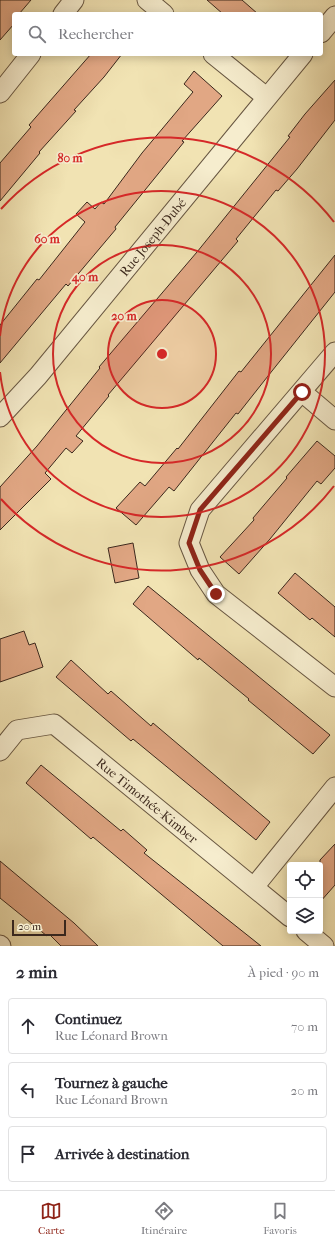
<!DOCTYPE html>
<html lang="fr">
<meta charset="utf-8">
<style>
:root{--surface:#fff;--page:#f2f2f3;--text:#2b2b33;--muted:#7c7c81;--line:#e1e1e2;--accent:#8f2418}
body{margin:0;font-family:"IM FELL French Canon",serif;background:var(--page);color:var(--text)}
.controls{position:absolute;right:12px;bottom:12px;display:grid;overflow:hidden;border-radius:4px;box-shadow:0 2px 10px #0003}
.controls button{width:36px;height:36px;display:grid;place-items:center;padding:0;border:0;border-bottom:1px solid var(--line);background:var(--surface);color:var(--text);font:20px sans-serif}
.scale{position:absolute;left:12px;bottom:10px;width:54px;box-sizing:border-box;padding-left:4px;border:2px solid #3b281d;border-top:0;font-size:11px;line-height:14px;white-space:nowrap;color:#3b281d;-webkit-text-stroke:3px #f6edce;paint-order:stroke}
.stop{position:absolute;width:12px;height:12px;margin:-9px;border:3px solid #8f2418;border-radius:50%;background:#fff}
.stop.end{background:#8f2418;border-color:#fff;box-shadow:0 1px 4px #0008}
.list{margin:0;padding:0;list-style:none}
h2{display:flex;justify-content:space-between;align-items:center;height:52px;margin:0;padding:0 16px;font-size:17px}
h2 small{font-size:13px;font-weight:400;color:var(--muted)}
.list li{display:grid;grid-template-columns:26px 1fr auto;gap:12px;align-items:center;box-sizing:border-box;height:56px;margin:0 8px 8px;padding:0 8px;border:1px solid var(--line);border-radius:4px}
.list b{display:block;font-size:15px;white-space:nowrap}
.list p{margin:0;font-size:13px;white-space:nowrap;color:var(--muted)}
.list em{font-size:13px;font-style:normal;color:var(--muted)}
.icon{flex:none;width:22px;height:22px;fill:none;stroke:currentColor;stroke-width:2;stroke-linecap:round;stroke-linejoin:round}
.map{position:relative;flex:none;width:335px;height:946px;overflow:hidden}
.search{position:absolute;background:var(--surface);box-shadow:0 2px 10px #0003;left:12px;right:12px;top:12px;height:44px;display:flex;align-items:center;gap:10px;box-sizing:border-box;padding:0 14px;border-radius:4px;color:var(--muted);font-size:15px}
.sheet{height:244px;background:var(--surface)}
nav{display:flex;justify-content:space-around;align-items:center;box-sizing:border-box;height:56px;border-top:1px solid var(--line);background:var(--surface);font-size:11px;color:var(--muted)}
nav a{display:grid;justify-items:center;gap:2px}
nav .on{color:var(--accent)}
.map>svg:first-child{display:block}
</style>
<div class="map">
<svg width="335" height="946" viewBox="0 0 335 946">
<rect width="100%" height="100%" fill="#f1e3b3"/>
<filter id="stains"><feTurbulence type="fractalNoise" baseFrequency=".005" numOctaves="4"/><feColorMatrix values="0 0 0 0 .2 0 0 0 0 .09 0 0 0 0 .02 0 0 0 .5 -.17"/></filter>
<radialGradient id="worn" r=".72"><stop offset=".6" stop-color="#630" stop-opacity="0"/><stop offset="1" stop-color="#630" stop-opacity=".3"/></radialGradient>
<path fill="#e1a784" stroke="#3b281d" d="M 0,0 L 31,0 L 19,14 L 14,14 L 14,24 L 0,40 Z
M 207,0 L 242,0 L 258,14 L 223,14 Z
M 91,54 L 122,54 L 104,77 L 74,110 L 76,111 L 39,152 L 40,153 L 0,201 L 0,163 L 31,127 L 29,125 Z
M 194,71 L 222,96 L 182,141 L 184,142 L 115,227 L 116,229 L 68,286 L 66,284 L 0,363 L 0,325 L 37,279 L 39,280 L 85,222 L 76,214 L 87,202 L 95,209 L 101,202 L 104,204 L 142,153 L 193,92 L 184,84 Z
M 335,80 L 335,120 L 297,169 L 278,191 L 276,190 L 236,239 L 238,241 L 108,395 L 109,396 L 76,436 L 83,441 L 72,453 L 66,448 L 45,473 L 51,479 L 0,530 L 0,487 L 37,446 L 100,368 L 99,367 L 197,252 L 290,137 L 288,136 L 305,114 Z
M 335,255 L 335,292 L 268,376 L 238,414 L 236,413 L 174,491 L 169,487 L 136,525 L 116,508 L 140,482 L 145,486 L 177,448 L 178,449 L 239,371 L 241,372 Z
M 317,441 L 335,456 L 335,468 L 321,484 L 317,481 L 270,539 L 239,574 L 220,557 L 254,520 L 253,518 L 287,478 L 286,477 Z
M 133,543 L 139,578 L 115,583 L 108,548 Z
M 295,573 L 335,607 L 335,637 L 312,618 L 310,620 L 278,593 Z
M 148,586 L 330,735 L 313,754 L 248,700 L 249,699 L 199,658 L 198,660 L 133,604 Z
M 24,631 L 29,645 L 35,643 L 43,667 L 0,682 L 0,639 Z
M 71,660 L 108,694 L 111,691 L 151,726 L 153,723 L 270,822 L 256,840 L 133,739 L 131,741 L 56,677 Z
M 41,765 L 121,831 L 123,829 L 147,850 L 144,853 L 261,946 L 223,946 L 93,837 L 91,839 L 26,783 Z
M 335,844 L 335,885 L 320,902 L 320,860 Z
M 0,861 L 74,923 L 98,946 L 61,946 L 49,934 L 47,936 L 0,898 Z"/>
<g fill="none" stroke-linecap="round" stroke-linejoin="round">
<defs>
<g id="street">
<path d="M 147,0 L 164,14"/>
<path d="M 63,14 L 74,0"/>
<path d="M 321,33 L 335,16"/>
<path d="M 213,54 L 266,97"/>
<path d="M 0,93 L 31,54"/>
<path d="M 335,352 L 200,510 L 189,543 L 200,570 L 216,594 L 335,687"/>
<path d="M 302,392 L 335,420"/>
<path id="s1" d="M 0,417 L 38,376 L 303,54"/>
<path id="s2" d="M 0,751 L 17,730 L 54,724 L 290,917"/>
<path d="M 254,887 L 335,787"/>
<path d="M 306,931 L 324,946"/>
<path d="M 0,945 L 1,946"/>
</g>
</defs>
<use href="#street" stroke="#685742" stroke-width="21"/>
<use href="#street" stroke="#f6edce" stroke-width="19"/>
</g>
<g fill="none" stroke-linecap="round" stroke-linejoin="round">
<path stroke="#8f2418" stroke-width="5" d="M 216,594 L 200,570 L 189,543 L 200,510 L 302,392"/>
</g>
<circle cx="162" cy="354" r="54" fill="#d62828" fill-opacity=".12"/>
<g fill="none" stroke="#d62828" stroke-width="2">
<circle cx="162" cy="354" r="54"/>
<circle cx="162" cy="354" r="109"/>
<path d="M0 336A163 163 0 1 1 0 372"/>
<path d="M334 486A217 217 0 0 1 1 499M1 209A217 217 0 0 1 334 222"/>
</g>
<g text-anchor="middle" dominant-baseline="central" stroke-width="3.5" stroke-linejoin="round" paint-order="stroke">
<g font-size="13" fill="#3b281d" stroke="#f6edce">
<text stroke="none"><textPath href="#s1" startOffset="236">Rue Joseph-Dubé</textPath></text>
<text stroke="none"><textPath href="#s2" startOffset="185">Rue Timothée-Kimber</textPath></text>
</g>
</g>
<circle cx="162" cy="354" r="6" fill="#d62828" stroke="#f6edce" stroke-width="2"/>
<g font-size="12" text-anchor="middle" font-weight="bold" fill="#d62828" stroke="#f6edce" stroke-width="3.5" stroke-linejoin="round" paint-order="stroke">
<text x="70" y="162">80 m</text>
<text x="47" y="243">60 m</text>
<text x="85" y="281">40 m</text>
<text x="124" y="320">20 m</text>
</g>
<rect width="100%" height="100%" filter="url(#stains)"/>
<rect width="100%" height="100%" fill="url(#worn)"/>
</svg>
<div class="controls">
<button><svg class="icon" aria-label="locate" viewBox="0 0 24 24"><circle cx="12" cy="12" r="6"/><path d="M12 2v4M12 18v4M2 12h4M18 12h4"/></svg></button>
<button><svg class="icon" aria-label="layers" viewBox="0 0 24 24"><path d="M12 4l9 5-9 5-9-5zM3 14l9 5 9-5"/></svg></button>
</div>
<div class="scale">20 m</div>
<div class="stop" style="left:302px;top:392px"></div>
<div class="stop end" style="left:216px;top:594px"></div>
<div class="search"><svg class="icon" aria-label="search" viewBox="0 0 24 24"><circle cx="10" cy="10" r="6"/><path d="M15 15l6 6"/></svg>Rechercher</div>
</div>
<section class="sheet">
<h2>2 min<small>À pied · 90 m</small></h2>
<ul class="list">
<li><svg class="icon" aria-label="ahead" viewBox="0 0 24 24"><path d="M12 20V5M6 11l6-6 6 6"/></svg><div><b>Continuez</b><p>Rue Léonard Brown</p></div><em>70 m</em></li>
<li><svg class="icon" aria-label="left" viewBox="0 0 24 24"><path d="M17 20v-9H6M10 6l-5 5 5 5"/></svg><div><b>Tournez à gauche</b><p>Rue Léonard Brown</p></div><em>20 m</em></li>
<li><svg class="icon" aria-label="arrive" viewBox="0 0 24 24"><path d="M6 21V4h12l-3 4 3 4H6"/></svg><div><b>Arrivée à destination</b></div></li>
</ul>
</section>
<nav>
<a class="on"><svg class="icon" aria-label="map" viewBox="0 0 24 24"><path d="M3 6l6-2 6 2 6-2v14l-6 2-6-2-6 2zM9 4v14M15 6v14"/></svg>Carte</a>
<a><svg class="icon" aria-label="directions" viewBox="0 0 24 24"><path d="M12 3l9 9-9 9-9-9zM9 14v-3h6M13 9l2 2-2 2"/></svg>Itinéraire</a>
<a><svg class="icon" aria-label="saved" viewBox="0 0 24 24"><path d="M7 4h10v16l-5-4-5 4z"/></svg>Favoris</a>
</nav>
